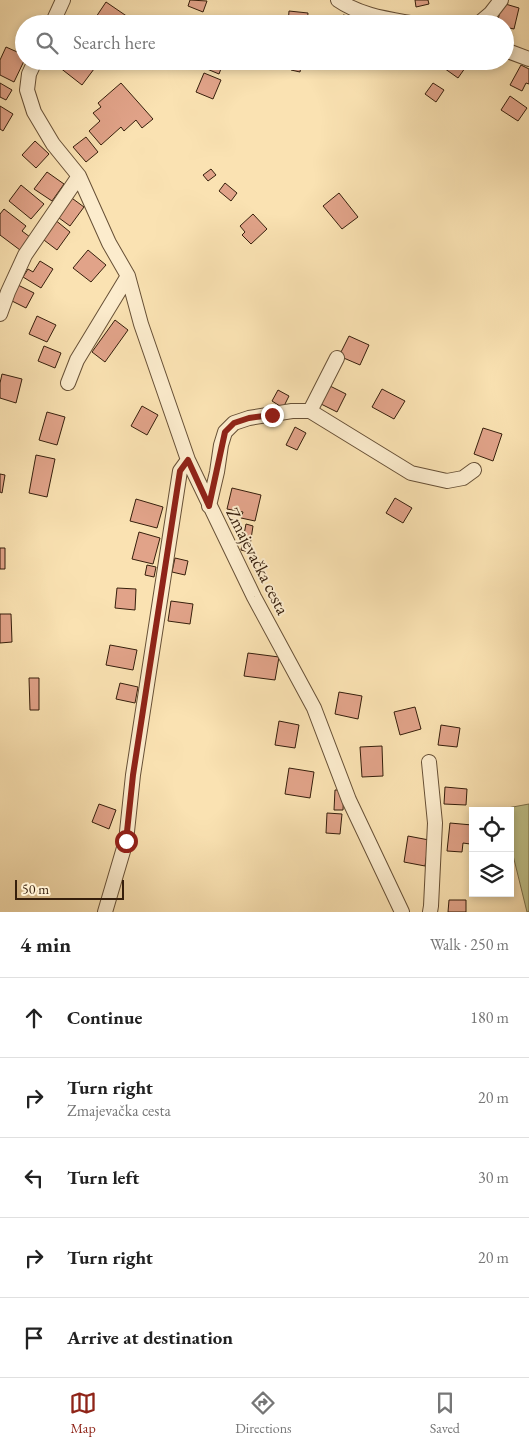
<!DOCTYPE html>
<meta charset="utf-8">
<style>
:root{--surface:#fff;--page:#f6f6f6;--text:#222;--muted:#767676;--line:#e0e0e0;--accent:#8f2418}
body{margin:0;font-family:"EB Garamond",serif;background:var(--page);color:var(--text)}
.controls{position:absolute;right:15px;bottom:15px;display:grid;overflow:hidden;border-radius:0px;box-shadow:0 2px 8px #0003}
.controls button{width:45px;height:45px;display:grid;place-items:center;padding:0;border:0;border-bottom:1px solid var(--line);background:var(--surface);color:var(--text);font:25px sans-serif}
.scale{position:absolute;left:15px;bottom:12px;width:109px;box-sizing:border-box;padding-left:5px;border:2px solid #361f0c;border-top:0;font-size:14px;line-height:18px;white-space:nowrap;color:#361f0c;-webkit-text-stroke:4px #fceccd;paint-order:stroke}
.stop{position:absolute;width:15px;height:15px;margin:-11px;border:4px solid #8f2418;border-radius:50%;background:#fff}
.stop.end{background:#8f2418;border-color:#fff;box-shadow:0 1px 5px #0008}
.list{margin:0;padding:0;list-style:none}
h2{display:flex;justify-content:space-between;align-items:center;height:65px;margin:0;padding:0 20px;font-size:21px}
h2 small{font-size:16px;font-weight:400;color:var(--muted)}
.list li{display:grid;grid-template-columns:32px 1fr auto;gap:15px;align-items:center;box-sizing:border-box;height:80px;padding:0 20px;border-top:1px solid var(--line)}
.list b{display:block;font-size:19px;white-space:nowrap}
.list p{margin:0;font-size:16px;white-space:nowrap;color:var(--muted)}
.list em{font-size:16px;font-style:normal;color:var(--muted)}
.icon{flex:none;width:28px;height:28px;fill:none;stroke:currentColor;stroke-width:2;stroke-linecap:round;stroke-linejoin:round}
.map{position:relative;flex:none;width:529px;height:912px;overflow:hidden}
.search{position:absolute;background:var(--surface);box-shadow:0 2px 8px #0003;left:15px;right:15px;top:15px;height:55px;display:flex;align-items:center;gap:12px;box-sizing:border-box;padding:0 18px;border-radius:28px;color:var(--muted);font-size:19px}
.sheet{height:465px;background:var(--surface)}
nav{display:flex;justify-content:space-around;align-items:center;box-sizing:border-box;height:70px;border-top:1px solid var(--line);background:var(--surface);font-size:14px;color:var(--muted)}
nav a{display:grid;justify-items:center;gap:2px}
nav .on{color:var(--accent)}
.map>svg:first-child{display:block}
</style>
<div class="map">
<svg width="529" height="912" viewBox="0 0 529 912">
<rect width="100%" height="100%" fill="#fae2b2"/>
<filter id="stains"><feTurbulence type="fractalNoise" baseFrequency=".004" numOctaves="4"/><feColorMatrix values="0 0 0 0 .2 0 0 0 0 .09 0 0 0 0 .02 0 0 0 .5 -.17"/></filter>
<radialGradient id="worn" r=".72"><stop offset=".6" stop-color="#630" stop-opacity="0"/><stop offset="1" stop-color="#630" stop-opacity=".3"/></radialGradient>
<path fill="#c0c38b" stroke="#7b714c" d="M 529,804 L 529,912 L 527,912 L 510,843 L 510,811 L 503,811 L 502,809 Z"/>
<path fill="#e1a389" stroke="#361f0c" d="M 190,0 L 207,1 L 203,12 L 188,6 Z
M 415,0 L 428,0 L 429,4 L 416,7 Z
M 106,2 L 128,17 L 123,24 L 100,24 L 94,20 Z
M 502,3 L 519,8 L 514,29 L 505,27 L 505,24 L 497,24 Z
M 289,11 L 308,13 L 307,24 L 288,24 Z
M 343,15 L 360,18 L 359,24 L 342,24 Z
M 6,47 L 24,55 L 24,61 L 14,82 L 0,75 L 0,60 Z
M 63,61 L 100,61 L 82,85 L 59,67 Z
M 211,61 L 222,66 L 219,74 L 207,69 Z
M 294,61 L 302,61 L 300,72 L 291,70 Z
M 444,61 L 470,61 L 458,78 L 441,66 Z
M 521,65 L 529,69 L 529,84 L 526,83 L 522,91 L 510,85 Z
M 204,73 L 221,80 L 213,99 L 196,92 Z
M 0,83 L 12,90 L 6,100 L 0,97 Z
M 121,83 L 153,119 L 142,128 L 136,120 L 124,131 L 121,127 L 101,145 L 89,131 L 100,121 L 93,113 L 101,107 L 98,103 Z
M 433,83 L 444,90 L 436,102 L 425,94 Z
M 510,96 L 527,108 L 518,121 L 501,110 Z
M 0,106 L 13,114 L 3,131 L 0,129 Z
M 86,137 L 98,152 L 86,162 L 73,147 Z
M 35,141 L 49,154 L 36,168 L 22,155 Z
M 211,169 L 216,175 L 208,181 L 203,175 Z
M 47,172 L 64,184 L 52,201 L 34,189 Z
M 225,183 L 237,193 L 231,201 L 219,191 Z
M 21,185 L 44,204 L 31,219 L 9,201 Z
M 339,193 L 358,217 L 342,229 L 323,206 Z
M 69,196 L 84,207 L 70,226 L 55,215 Z
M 4,209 L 26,226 L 22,231 L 30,237 L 20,250 L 0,235 L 0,214 Z
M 253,214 L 267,229 L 251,244 L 242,235 L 245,232 L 240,226 Z
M 54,219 L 70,232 L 57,250 L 40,237 Z
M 88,250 L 106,265 L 91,282 L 73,268 Z
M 40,261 L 53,269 L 41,288 L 23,277 L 28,269 L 33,272 Z
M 18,285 L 34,293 L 26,308 L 10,300 Z
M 37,316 L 56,325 L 47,342 L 29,334 Z
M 115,320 L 128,330 L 105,362 L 92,352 Z
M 349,336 L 369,345 L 360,365 L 339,356 Z
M 44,346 L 61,353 L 55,368 L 38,361 Z
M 2,374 L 22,379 L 16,403 L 0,398 L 0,383 Z
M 328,385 L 346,394 L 337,412 L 319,403 Z
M 382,389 L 405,401 L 394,419 L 372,407 Z
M 278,390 L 289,396 L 283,408 L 272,401 Z
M 142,406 L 158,415 L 147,435 L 131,426 Z
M 47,412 L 65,417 L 57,445 L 39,440 Z
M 295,427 L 306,433 L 297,450 L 286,445 Z
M 483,428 L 502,434 L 493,461 L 474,454 Z
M 36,455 L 55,459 L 47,497 L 29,493 Z
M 0,474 L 5,475 L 2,493 L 0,492 Z
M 232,488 L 261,495 L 255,521 L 241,518 L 243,512 L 227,509 Z
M 395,498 L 412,508 L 403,523 L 386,513 Z
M 136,499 L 163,507 L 157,528 L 130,521 Z
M 246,524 L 253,526 L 249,552 L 241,550 Z
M 139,532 L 160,538 L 153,564 L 132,559 Z
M 0,548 L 5,548 L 5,569 L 0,569 Z
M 175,558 L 188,561 L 185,575 L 172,572 Z
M 147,565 L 156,567 L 154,577 L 145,575 Z
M 117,588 L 136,589 L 135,610 L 115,608 Z
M 171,601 L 193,604 L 190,624 L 168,621 Z
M 0,614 L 11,614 L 12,642 L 0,643 Z
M 110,645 L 137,650 L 133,670 L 106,665 Z
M 248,653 L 279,657 L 275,680 L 244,676 Z
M 29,678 L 39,678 L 39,710 L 30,710 Z
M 120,683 L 138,687 L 135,703 L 116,699 Z
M 339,692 L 362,696 L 358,719 L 335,714 Z
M 415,707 L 421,729 L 400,735 L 394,712 Z
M 279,721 L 299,725 L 295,748 L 275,745 Z
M 441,725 L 460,728 L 457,747 L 438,745 Z
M 382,746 L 383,776 L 362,777 L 360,747 Z
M 289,768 L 314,772 L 310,798 L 285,794 Z
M 445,787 L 467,789 L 466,805 L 444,804 Z
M 335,790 L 344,790 L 343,810 L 334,810 Z
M 99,804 L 116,810 L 109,829 L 92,822 Z
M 327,813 L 342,814 L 340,834 L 326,833 Z
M 450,823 L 472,825 L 470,844 L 463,843 L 462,852 L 447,851 Z
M 408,836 L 429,840 L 425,866 L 404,862 Z
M 449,900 L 466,900 L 466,912 L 448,912 Z"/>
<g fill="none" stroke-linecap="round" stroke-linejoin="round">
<defs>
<path id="minor" d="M 338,0 C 361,16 389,19 416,24
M 52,24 L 63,0
M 478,24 L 491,13 L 501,0
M 505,50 L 529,59
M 35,61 L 29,74 L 27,90 L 34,112 L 53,144 L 79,176 L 109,243 L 128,276 L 141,324 L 188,460 L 254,597 L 314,708 L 349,800 L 402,912
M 0,314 L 8,292 L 25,255 L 79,176
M 68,383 L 77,360 L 128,276
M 310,411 L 337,358
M 209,506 L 217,472 L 221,445 L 225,432 L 234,423 L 249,418 L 292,411 L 310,411 L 411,473 L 447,481 L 463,478 L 474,470
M 429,762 L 435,823 L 431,906 L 430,912
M 105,912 L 126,841 L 133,775 L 180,471 L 188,460"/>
</defs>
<use href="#minor" stroke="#675036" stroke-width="16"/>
<use href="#minor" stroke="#fceccd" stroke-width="14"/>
</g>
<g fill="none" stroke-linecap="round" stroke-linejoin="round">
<path stroke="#8f2418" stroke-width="6" d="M 126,841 L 133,775 L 180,471 L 188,460 L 209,506 L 225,432 L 234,423 L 249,418 L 272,415"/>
</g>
<g text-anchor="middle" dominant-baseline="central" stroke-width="4" stroke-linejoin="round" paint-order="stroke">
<g font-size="18" fill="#361f0c" stroke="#fceccd">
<text transform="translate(258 561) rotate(63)">Zmajevačka cesta</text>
</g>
</g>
<rect width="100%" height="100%" filter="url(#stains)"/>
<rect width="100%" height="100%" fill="url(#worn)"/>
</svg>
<div class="controls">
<button><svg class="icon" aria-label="locate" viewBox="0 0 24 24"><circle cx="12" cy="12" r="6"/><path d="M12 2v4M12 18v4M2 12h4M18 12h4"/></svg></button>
<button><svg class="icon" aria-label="layers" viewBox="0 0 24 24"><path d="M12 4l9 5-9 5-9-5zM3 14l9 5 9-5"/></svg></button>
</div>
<div class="scale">50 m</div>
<div class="stop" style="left:126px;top:841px"></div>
<div class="stop end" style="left:272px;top:415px"></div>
<div class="search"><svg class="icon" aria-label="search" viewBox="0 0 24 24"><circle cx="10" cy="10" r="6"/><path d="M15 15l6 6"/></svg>Search here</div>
</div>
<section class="sheet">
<h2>4 min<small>Walk · 250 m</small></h2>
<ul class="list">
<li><svg class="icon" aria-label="ahead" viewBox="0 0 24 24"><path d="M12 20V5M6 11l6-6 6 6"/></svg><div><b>Continue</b></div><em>180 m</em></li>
<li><svg class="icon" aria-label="right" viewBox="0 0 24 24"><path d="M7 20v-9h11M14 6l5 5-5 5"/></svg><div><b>Turn right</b><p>Zmajevačka cesta</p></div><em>20 m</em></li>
<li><svg class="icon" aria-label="left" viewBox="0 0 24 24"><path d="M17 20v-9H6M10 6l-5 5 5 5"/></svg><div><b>Turn left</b></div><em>30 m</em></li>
<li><svg class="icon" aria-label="right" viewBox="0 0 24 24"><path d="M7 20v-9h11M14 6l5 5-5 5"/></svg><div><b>Turn right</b></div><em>20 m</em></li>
<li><svg class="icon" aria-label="arrive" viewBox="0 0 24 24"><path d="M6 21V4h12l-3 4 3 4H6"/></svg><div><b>Arrive at destination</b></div></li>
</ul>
</section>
<nav>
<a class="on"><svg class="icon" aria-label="map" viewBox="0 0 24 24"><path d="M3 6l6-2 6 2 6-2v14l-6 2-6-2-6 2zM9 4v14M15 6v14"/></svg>Map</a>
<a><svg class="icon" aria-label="directions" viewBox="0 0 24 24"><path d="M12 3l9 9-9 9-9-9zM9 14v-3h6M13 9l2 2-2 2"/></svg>Directions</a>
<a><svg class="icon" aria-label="saved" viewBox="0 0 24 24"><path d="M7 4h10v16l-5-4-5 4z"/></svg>Saved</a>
</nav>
